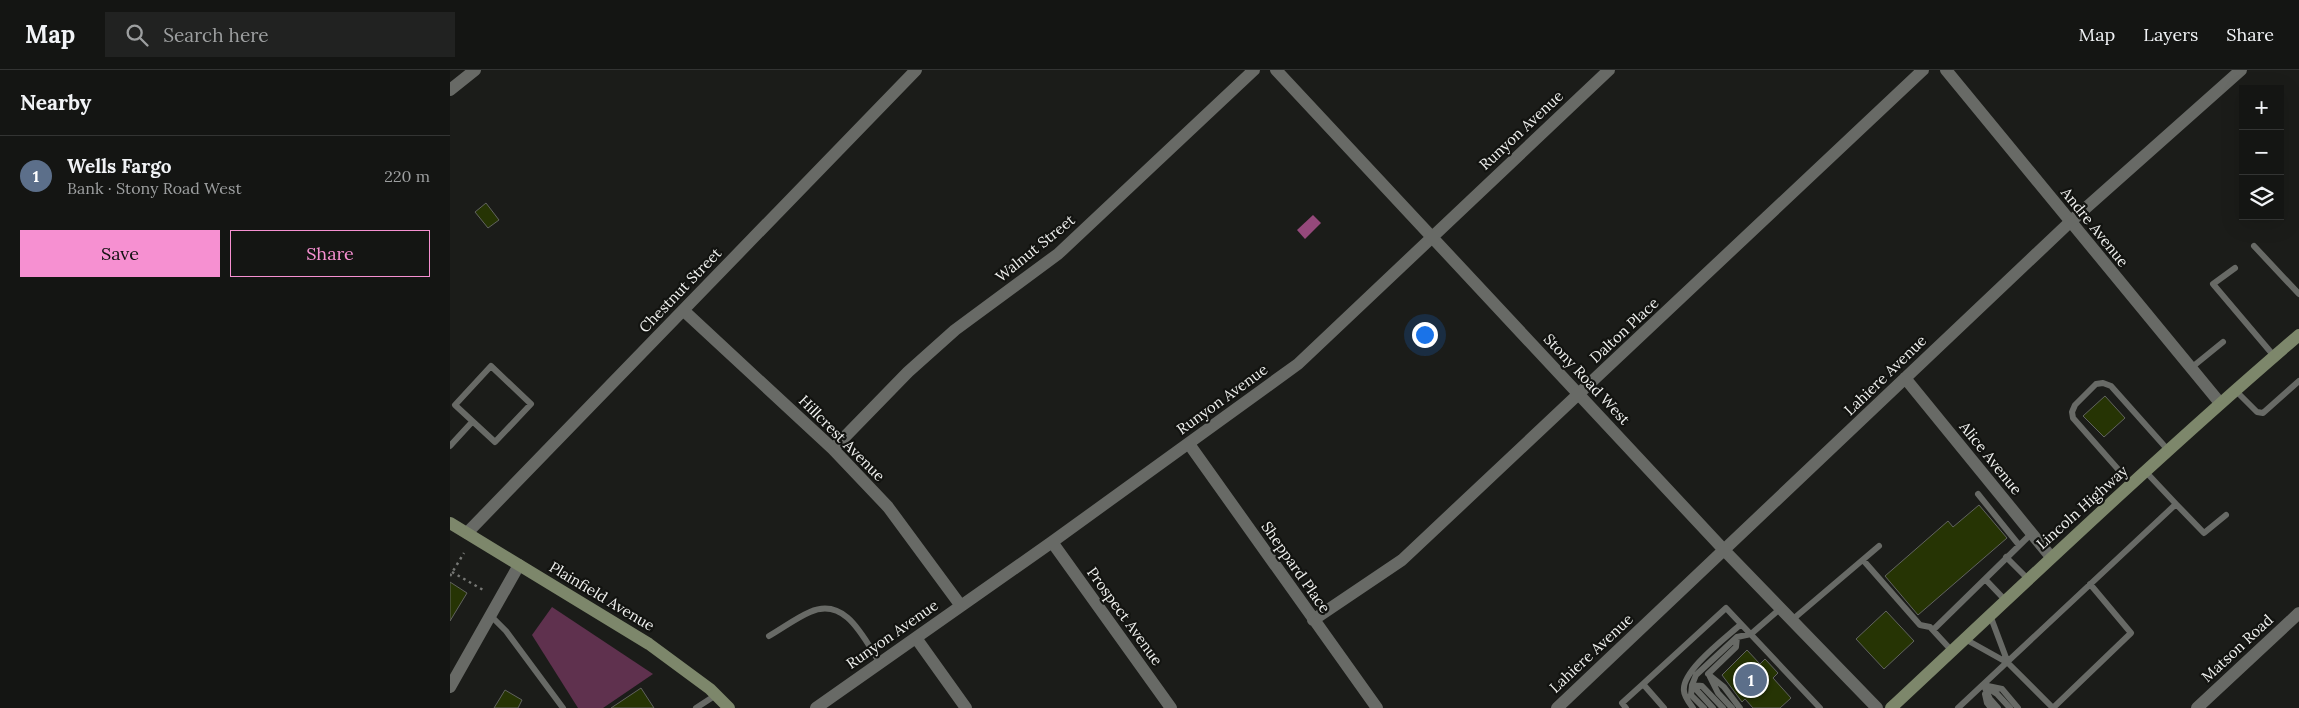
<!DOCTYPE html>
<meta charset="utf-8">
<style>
:root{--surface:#141513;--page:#212221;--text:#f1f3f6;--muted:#9d9fa0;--line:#333433;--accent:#f690d1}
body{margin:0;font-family:Lora,serif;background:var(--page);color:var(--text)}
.controls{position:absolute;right:15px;top:15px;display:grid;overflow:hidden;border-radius:0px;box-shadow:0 5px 20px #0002}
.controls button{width:45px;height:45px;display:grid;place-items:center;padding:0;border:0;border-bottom:1px solid var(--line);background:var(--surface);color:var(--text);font:25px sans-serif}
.you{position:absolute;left:974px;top:264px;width:18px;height:18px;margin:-12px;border:4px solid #fff;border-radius:50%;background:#1a73e8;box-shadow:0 0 0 8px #1a73e833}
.badge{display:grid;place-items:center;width:32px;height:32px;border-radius:50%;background:var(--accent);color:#fff;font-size:16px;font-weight:700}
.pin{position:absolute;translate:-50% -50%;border:2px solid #fff;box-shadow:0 1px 5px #0006}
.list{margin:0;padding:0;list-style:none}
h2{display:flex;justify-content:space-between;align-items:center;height:65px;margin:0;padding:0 20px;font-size:21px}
h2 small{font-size:16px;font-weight:400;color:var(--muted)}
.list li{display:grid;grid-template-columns:32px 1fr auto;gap:15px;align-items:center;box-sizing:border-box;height:80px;padding:0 20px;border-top:1px solid var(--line)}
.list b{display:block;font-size:19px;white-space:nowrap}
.list p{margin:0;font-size:16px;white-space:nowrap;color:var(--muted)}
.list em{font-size:16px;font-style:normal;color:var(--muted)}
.actions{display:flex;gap:10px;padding:15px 20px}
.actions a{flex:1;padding:11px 0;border:1px solid var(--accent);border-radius:0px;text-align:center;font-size:18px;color:var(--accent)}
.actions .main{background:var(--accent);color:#111}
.icon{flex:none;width:28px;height:28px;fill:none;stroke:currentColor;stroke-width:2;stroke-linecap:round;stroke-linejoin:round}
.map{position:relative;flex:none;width:1849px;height:638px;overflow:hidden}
header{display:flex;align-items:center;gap:30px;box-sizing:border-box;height:70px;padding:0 25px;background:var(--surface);border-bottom:1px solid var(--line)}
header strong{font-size:24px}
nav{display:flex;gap:28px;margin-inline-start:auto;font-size:18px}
.search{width:350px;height:45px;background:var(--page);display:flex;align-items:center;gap:12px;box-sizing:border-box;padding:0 18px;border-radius:0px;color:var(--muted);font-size:19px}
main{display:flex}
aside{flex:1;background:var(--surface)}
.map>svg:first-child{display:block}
</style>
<header>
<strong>Map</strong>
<div class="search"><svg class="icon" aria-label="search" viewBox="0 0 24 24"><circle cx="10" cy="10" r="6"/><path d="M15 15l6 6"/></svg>Search here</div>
<nav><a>Map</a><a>Layers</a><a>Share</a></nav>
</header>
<main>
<aside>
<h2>Nearby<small></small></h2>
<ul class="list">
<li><span class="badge" style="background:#5c6f8a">1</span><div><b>Wells Fargo</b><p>Bank · Stony Road West</p></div><em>220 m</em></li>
</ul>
<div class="actions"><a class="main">Save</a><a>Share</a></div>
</aside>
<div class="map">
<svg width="1849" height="638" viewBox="0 0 1849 638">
<rect width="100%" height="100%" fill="#1b1c19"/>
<path fill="#5f314e" d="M 102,537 L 203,604 L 153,638 L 128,638 L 82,565 Z"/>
<path fill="#95497b" d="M 863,145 L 871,153 L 855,169 L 847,160 Z"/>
<path fill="#263404" stroke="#61635f" d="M 36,133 L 49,150 L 38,158 L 25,142 Z
M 1655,326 L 1675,348 L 1654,367 L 1633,346 Z
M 1529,435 L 1557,468 L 1468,545 L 1435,506 L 1498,451 L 1503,457 Z
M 0,512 L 17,523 L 0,551 Z
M 1436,541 L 1464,571 L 1434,599 L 1406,569 Z
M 1297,580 L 1310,594 L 1315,589 L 1328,603 L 1323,608 L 1341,628 L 1330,638 L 1303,638 L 1295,629 L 1292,632 L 1272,605 Z
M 191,618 L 204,638 L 161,638 Z
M 55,620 L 72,630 L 68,638 L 44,638 Z"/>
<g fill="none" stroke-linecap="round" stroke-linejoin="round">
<path stroke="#767774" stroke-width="2.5" stroke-dasharray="2.5 4" stroke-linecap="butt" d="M 2,502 L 35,521
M 0,506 L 14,483"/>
<path stroke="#686a66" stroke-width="6" d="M 1804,176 L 1849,224
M 1785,198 L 1763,214 L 1824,286
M 41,296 L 81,334 L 45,372 L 5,335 Z
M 1741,298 L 1773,272
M 1785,320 L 1807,342 L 1813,343 L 1849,311
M 0,376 L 22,352
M 1681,414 L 1623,348 L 1622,342 L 1625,335 L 1646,314 L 1653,313 L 1661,316 L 1718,380
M 1528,424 L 1569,475
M 1726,434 L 1754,463 L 1776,445
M 1556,487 L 1578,509
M 1413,490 L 1470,555 L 1480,557 L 1502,581
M 1535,509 L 1555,530
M 41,546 L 56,561 L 113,638
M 1342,550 L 1429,476
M 1483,560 L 1581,464
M 319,566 C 333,558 346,548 360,542 C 396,526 414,569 430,593
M 1287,567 L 1286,577 L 1258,604 L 1274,617 L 1290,638
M 1515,569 L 1558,593 L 1540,545
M 1558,593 L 1603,638
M 1260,607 L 1268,623 L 1282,638
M 1193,614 L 1276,538 L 1370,638
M 1533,615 L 1552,619 L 1568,638
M 1534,616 L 1540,629 L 1548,638
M 1536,617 L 1547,624 L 1560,638
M 1535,624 L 1537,633 L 1541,638
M 246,638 L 266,625
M 1176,638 L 1172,633 L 1193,614 L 1214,638
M 1243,638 C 1240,634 1234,626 1234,621 C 1231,601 1277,567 1291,554
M 1254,638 L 1241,625 L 1242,615 L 1252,616 L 1273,638
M 1263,638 L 1242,615 L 1246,605 L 1287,567 L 1301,564 L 1331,538
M 1508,638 L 1726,434 L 1695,401
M 1603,638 L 1681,563 L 1640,514"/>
<path stroke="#686a66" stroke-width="12" d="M 826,0 L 1274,480 L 1427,638
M 1496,0 L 1770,333
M 0,20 L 25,0
M 233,240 L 383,379 L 438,437 L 511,536
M 1455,308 L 1601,487
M 739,374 L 927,638
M 383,379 L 458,302 L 505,260 L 608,184 L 804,0
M 17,463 L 466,0
M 602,472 L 721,638
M 863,550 L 952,490 L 1473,0
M 466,568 L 516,638
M 0,617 L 69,495
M 366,638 L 602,472 L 848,294 L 1159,0
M 1107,638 L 1620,152 L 1791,0
M 1747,638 L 1849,543"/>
<path stroke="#7d876b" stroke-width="12" d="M 0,453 L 199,574 L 260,619 L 279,638
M 1441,638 C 1576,512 1709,385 1849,265"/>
</g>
<g text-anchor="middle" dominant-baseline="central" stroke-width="4.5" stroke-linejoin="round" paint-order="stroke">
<g font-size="15" fill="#f0f1ef" stroke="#121310">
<text transform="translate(1071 60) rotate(-43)">Runyon Avenue</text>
<text transform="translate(1645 157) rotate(51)">Andre Avenue</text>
<text transform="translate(585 178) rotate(-39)">Walnut Street</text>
<text transform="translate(230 220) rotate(-46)">Chestnut Street</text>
<text transform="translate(1174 260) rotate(-43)">Dalton Place</text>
<text transform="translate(1435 305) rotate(-44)">Lahiere Avenue</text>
<text transform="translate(1137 309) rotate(47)">Stony Road West</text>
<text transform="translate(772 329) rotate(-36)">Runyon Avenue</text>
<text transform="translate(392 368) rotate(45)">Hillcrest Avenue</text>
<text transform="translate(1541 388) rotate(51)">Alice Avenue</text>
<text transform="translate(1632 437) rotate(-42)">Lincoln Highway</text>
<text transform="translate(846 497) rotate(55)">Sheppard Place</text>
<text transform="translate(152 526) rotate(31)">Plainfield Avenue</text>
<text transform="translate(675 546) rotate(54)">Prospect Avenue</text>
<text transform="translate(442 564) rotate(-35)">Runyon Avenue</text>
<text transform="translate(1787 578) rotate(-43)">Matson Road</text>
<text transform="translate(1141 583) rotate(-43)">Lahiere Avenue</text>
</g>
</g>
</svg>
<div class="controls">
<button>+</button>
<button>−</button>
<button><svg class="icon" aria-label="layers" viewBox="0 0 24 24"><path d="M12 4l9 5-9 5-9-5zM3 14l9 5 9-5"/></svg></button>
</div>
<div class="you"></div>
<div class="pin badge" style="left:1301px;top:610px;background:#5c6f8a">1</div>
</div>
</main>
